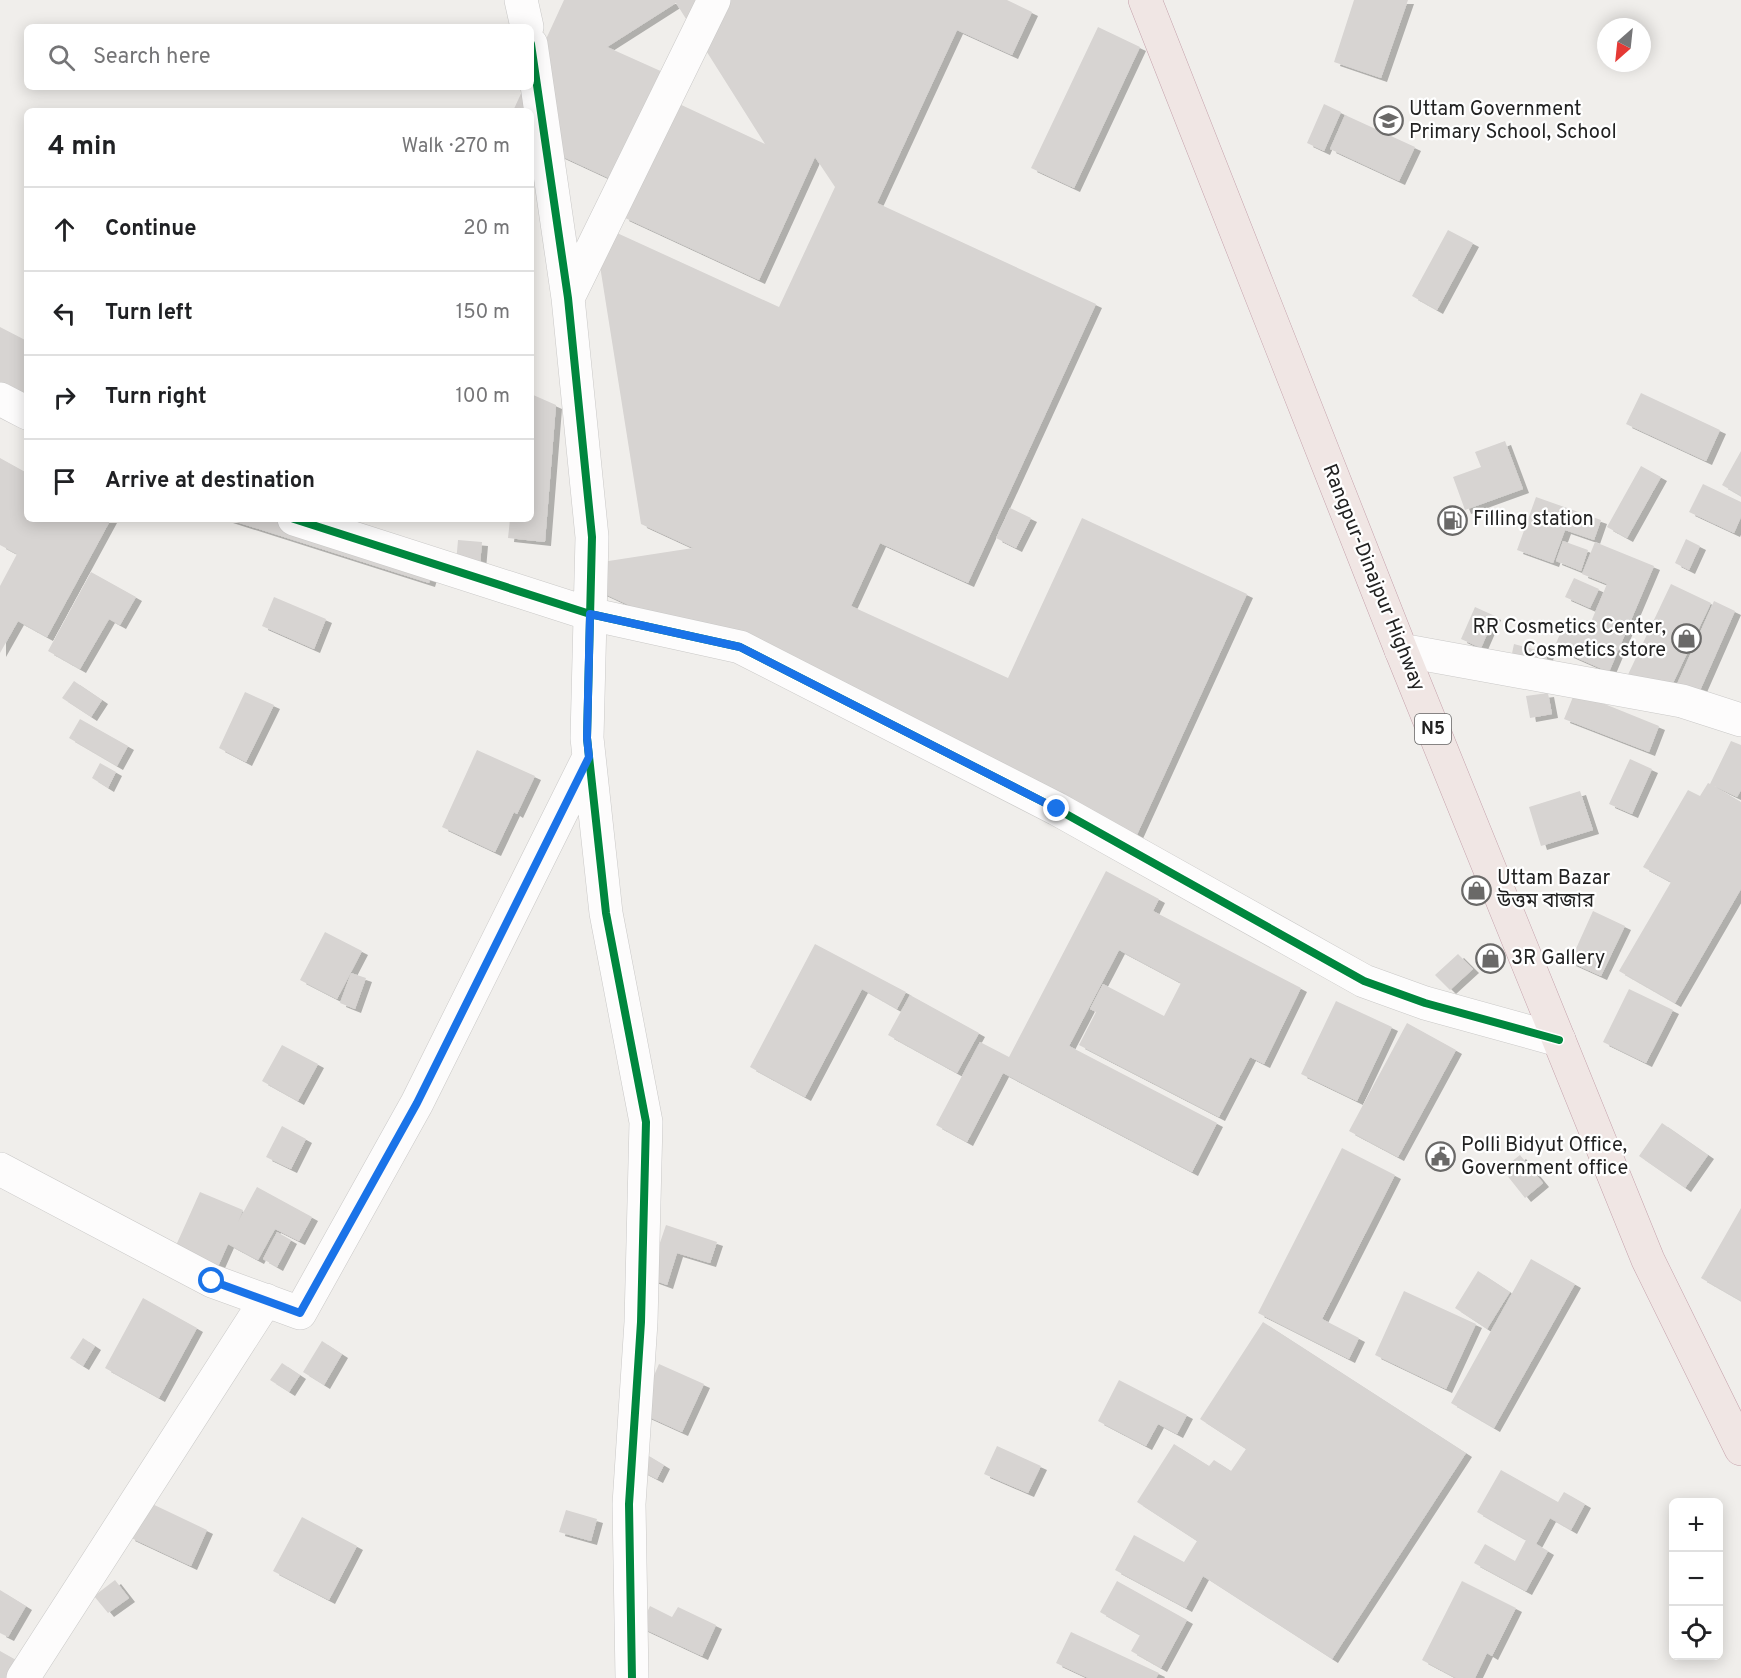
<!DOCTYPE html>
<meta charset="utf-8">
<style>
:root{--surface:#fff;--page:#f2f2f2;--text:#202124;--muted:#757577;--line:#e0e0e0}
body{margin:0;font-family:Overpass,"Noto Sans Bengali",sans-serif;background:var(--page);color:var(--text)}
.controls{position:absolute;right:18px;bottom:18px;display:grid;overflow:hidden;border-radius:9px;box-shadow:0 3px 15px #0003}
.controls button{width:54px;height:54px;display:grid;place-items:center;padding:0;border:0;border-bottom:2px solid var(--line);background:var(--surface);color:var(--text);font:30px sans-serif}
.compass{position:absolute;left:1597px;top:18px;width:54px;height:54px;border-radius:50%;background:var(--surface);box-shadow:0 3px 15px #0003;rotate:207deg}
.stop{position:absolute;width:18px;height:18px;margin:-14px;border:4px solid #1a73e8;border-radius:50%;background:#fff}
.stop.end{background:#1a73e8;border-color:#fff;box-shadow:0 2px 6px #0008}
.list{margin:0;padding:0;list-style:none}
h2{display:flex;justify-content:space-between;align-items:center;height:78px;margin:0;padding:0 24px;font-size:26px}
h2 small{font-size:20px;font-weight:400;color:var(--muted)}
.list li{display:grid;grid-template-columns:39px 1fr auto;gap:18px;align-items:center;box-sizing:border-box;height:84px;padding:0 24px;border-top:2px solid var(--line)}
.list b{display:block;font-size:22px;white-space:nowrap}
.list em{font-size:20px;font-style:normal;color:var(--muted)}
.icon{flex:none;width:33px;height:33px;fill:none;stroke:currentColor;stroke-width:2;stroke-linecap:round;stroke-linejoin:round}
.map{position:relative;flex:none;width:1741px;height:1678px;overflow:hidden}
.search{position:absolute;background:var(--surface);box-shadow:0 3px 15px #0003;left:24px;top:24px;width:510px;height:66px;display:flex;align-items:center;gap:15px;box-sizing:border-box;padding:0 21px;border-radius:9px;color:var(--muted);font-size:22px}
.panel{position:absolute;background:var(--surface);box-shadow:0 3px 15px #0003;left:24px;top:108px;width:510px;height:414px;border-radius:9px}
.map>svg:first-child{display:block}
</style>
<div class="map">
<svg width="1741" height="1678" viewBox="0 0 1741 1678">
<defs>
<filter id="shadow"><feDropShadow dx="6" dy="4" stdDeviation="0" flood-color="#0004"/></filter>
</defs>
<rect width="100%" height="100%" fill="#f0eeeb"/>
<path fill="#d7d4d2" filter="url(#shadow)" d="M 564,0 L 1007,0 L 1032,12 L 1012,55 L 957,30 L 877,203 L 1096,304 L 968,583 L 880,543 L 851,606 L 1008,678 L 1082,518 L 1247,594 L 1135,839 L 594,589 L 589,564 L 693,548 L 641,524 L 593,222 L 779,307 L 835,187 L 815,157 L 759,280 L 623,217 L 675,102 L 765,144 L 676,3 L 607,47 L 665,73 L 615,181 L 531,142 L 531,111 L 513,111 Z
M 1354,0 L 1408,0 L 1381,78 L 1334,62 Z
M 1098,27 L 1140,47 L 1074,188 L 1031,168 Z
M 1324,104 L 1341,112 L 1324,151 L 1307,143 Z
M 1345,115 L 1415,147 L 1399,181 L 1330,149 Z
M 1448,230 L 1473,243 L 1437,310 L 1412,296 Z
M 0,327 L 27,341 L 27,425 L 0,411 Z
M 1641,393 L 1720,430 L 1706,461 L 1626,424 Z
M 531,394 L 556,405 L 545,542 L 508,538 L 510,519 L 531,519 Z
M 1505,441 L 1523,489 L 1465,510 L 1453,477 L 1481,467 L 1475,452 Z
M 1741,451 L 1741,496 L 1722,485 Z
M 0,458 L 27,473 L 27,519 L 111,519 L 47,637 L 18,621 L 0,653 L 0,586 L 17,554 L 0,545 Z
M 1641,466 L 1661,477 L 1627,538 L 1607,527 Z
M 1703,484 L 1741,502 L 1741,517 L 1734,533 L 1689,512 Z
M 1536,497 L 1601,520 L 1594,540 L 1565,530 L 1553,563 L 1517,550 Z
M 1010,508 L 1031,518 L 1016,548 L 996,538 Z
M 227,519 L 328,519 L 437,556 L 429,583 Z
M 1686,539 L 1700,546 L 1689,570 L 1675,563 Z
M 458,540 L 482,542 L 480,565 L 456,564 Z
M 1563,541 L 1588,550 L 1581,571 L 1556,561 Z
M 1595,542 L 1654,566 L 1609,672 L 1554,648 L 1566,620 L 1588,629 L 1607,584 L 1582,574 Z
M 91,572 L 136,597 L 120,625 L 109,619 L 80,669 L 48,651 Z
M 1574,578 L 1599,589 L 1590,608 L 1565,597 Z
M 1671,584 L 1711,603 L 1664,702 L 1624,683 Z
M 274,597 L 326,619 L 314,649 L 262,626 Z
M 1714,601 L 1735,611 L 1691,711 L 1669,702 Z
M 1475,607 L 1495,616 L 1481,648 L 1461,639 Z
M 1514,644 L 1548,653 L 1544,667 L 1511,658 Z
M 74,681 L 102,700 L 91,717 L 62,698 Z
M 245,692 L 274,705 L 246,762 L 219,748 Z
M 1575,692 L 1659,726 L 1649,752 L 1564,719 Z
M 1548,693 L 1552,714 L 1530,718 L 1526,696 Z
M 80,719 L 128,746 L 117,766 L 69,738 Z
M 1731,741 L 1741,745 L 1741,790 L 1737,797 L 1714,786 L 1741,802 L 1741,889 L 1675,1003 L 1619,971 L 1671,882 L 1643,867 L 1688,790 L 1700,796 L 1708,783 L 1710,784 Z
M 477,750 L 535,776 L 517,814 L 514,812 L 495,852 L 442,827 Z
M 1630,759 L 1652,769 L 1632,814 L 1609,804 Z
M 100,763 L 116,772 L 108,788 L 92,778 Z
M 1580,791 L 1593,830 L 1541,846 L 1529,807 Z
M 1106,871 L 1159,899 L 1153,911 L 1301,988 L 1264,1064 L 1250,1057 L 1219,1117 L 1079,1045 L 1096,1012 L 1090,1009 L 1103,984 L 1164,1016 L 1181,983 L 1119,950 L 1069,1046 L 1217,1123 L 1192,1172 L 1003,1073 L 967,1142 L 936,1125 L 980,1042 L 1009,1057 Z
M 1593,911 L 1625,926 L 1601,976 L 1570,962 Z
M 325,932 L 362,951 L 337,999 L 300,980 Z
M 815,944 L 906,992 L 897,1009 L 862,989 L 805,1097 L 750,1067 Z
M 1458,954 L 1473,969 L 1450,990 L 1435,975 Z
M 351,973 L 366,978 L 355,1009 L 340,1003 Z
M 1629,989 L 1673,1010 L 1646,1063 L 1603,1042 Z
M 910,995 L 979,1033 L 957,1073 L 888,1035 Z
M 1336,1001 L 1392,1027 L 1357,1101 L 1301,1074 Z
M 1407,1023 L 1456,1050 L 1398,1157 L 1349,1131 Z
M 282,1045 L 318,1064 L 298,1101 L 262,1081 Z
M 1662,1123 L 1708,1155 L 1685,1188 L 1639,1156 Z
M 282,1126 L 306,1139 L 291,1169 L 266,1157 Z
M 1342,1148 L 1395,1175 L 1322,1319 L 1359,1338 L 1349,1359 L 1258,1313 Z
M 1520,1155 L 1543,1183 L 1525,1198 L 1502,1169 Z
M 257,1187 L 312,1217 L 299,1241 L 275,1229 L 258,1260 L 228,1244 L 212,1280 L 169,1261 L 200,1192 L 243,1210 L 238,1222 Z
M 1741,1208 L 1741,1301 L 1701,1278 Z
M 666,1225 L 717,1242 L 710,1263 L 677,1253 L 667,1285 L 648,1278 Z
M 277,1232 L 291,1240 L 277,1267 L 263,1259 Z
M 1531,1259 L 1575,1284 L 1494,1428 L 1451,1403 Z
M 1478,1271 L 1510,1292 L 1487,1329 L 1455,1308 Z
M 1404,1291 L 1476,1324 L 1446,1389 L 1375,1355 Z
M 143,1298 L 197,1328 L 159,1398 L 105,1368 Z
M 1263,1322 L 1466,1453 L 1332,1659 L 1203,1576 L 1186,1608 L 1115,1570 L 1134,1535 L 1184,1562 L 1197,1541 L 1137,1502 L 1174,1444 L 1209,1466 L 1214,1460 L 1231,1471 L 1246,1449 L 1200,1419 Z
M 83,1338 L 95,1346 L 83,1366 L 70,1358 Z
M 322,1341 L 342,1354 L 324,1385 L 303,1372 Z
M 282,1363 L 300,1375 L 289,1392 L 270,1380 Z
M 659,1364 L 704,1384 L 682,1432 L 638,1412 Z
M 1119,1380 L 1187,1415 L 1177,1434 L 1158,1424 L 1146,1446 L 1098,1421 Z
M 997,1446 L 1041,1466 L 1028,1493 L 984,1474 Z
M 644,1453 L 664,1465 L 657,1479 L 636,1468 Z
M 1501,1470 L 1558,1502 L 1564,1492 L 1585,1504 L 1571,1530 L 1550,1518 L 1536,1544 L 1548,1551 L 1526,1591 L 1474,1563 L 1485,1544 L 1515,1561 L 1526,1540 L 1477,1512 Z
M 146,1501 L 207,1530 L 191,1566 L 129,1537 Z
M 566,1510 L 597,1519 L 591,1541 L 559,1532 Z
M 302,1517 L 357,1546 L 329,1600 L 273,1571 Z
M 115,1580 L 129,1598 L 108,1613 L 94,1596 Z
M 1117,1581 L 1187,1620 L 1161,1668 L 1131,1651 L 1140,1635 L 1100,1612 Z
M 1462,1581 L 1516,1608 L 1492,1656 L 1487,1653 L 1475,1678 L 1456,1678 L 1422,1660 Z
M 0,1590 L 26,1606 L 8,1637 L 0,1633 Z
M 650,1606 L 672,1617 L 678,1607 L 716,1625 L 702,1656 L 640,1627 Z
M 1071,1632 L 1159,1673 L 1156,1678 L 1088,1678 L 1056,1663 Z
M 0,1651 L 25,1665 L 18,1678 L 0,1678 Z"/>
<g fill="none" stroke-linecap="round" stroke-linejoin="round">
<defs>
<path id="minor" d="M 521,0 L 527,27
M 531,44 L 568,298 L 592,537 L 587,738 L 606,913 L 646,1122 L 641,1322 L 629,1504 L 632,1678
M 568,298 L 714,0
M 0,399 L 27,413
M 294,519 L 590,614 L 740,647 L 1057,809 L 1364,981 L 1425,1003 L 1559,1040
M 1401,650 L 1682,701 L 1741,720
M 0,1169 L 212,1281 L 300,1313 L 417,1103 L 589,757
M 23,1678 L 266,1300"/>
<path id="trunk" d="M 1145,0 L 1401,650 L 1648,1260 L 1741,1449"/>
</defs>
<use href="#minor" stroke="#c9c8c7" stroke-width="34"/>
<use href="#trunk" stroke="#c5a2ac" stroke-width="34"/>
<use href="#minor" stroke="#fdfcfc" stroke-width="33"/>
<use href="#trunk" stroke="#f0e6e4" stroke-width="33"/>
<defs>
<path id="cycleway" d="M 531,44 L 568,298 L 592,537 L 587,738 L 606,913 L 646,1122 L 641,1322 L 629,1504 L 632,1678
M 294,519 L 590,614 L 740,647 L 1057,809 L 1364,981 L 1425,1003 L 1559,1040"/>
</defs>
<use href="#cycleway" stroke="#fff" stroke-width="11"/>
<use href="#cycleway" stroke="#00873e" stroke-width="8"/>
</g>
<g fill="none" stroke-linecap="round" stroke-linejoin="round">
<path stroke="#1a73e8" stroke-width="8" d="M 212,1281 L 300,1313 L 417,1103 L 589,757 L 587,738 L 590,614 L 740,647 L 1057,809"/>
</g>
<defs>
<symbol id="school-ring" viewBox="-11 -11 22 22"><circle r="9.5" fill="#fff" stroke="#6a6968" stroke-width="1.5"/><path d="M0-5L7-2L0 1L-7-2ZM-4 1L0 2.5L4 1V4Q0 6-4 4Z" fill="#6a6968"/></symbol>
<symbol id="fuel-ring" viewBox="-11 -11 22 22"><circle r="9.5" fill="#fff" stroke="#6a6968" stroke-width="1.5"/><path d="M-5.5-6h7V0h2V4h1.3V-2.5L3-4.5l.8-.8L6-3V5H2.5V1h-1V6h-7ZM-4.2-4.7v3.2H.2V-4.7Z" fill="#6a6968"/></symbol>
<symbol id="shop-ring" viewBox="-11 -11 22 22"><circle r="9.5" fill="#fff" stroke="#6a6968" stroke-width="1.5"/><path d="M-5-2.5h2.3a2.7 3.5 0 0 1 5.4 0H5L5.5 6h-11ZM-1.5-2.5h3a1.5 2.3 0 0 0-3 0Z" fill="#6a6968"/></symbol>
<symbol id="civic-ring" viewBox="-11 -11 22 22"><circle r="9.5" fill="#fff" stroke="#6a6968" stroke-width="1.5"/><path d="M-.6-6.5H3V-4.5H.6V-3L4-1V1h2V6H-6V1h2V-1L-.6-3ZM-1.2 2.5V6h2.4V2.5Z" fill="#6a6968"/></symbol>
</defs>
<g fill-rule="evenodd">
<use href="#school-ring" x="1372" y="104" width="33" height="33"/>
<use href="#fuel-ring" x="1436" y="504" width="33" height="33"/>
<use href="#shop-ring" x="1670" y="622" width="33" height="33"/>
<use href="#shop-ring" x="1460" y="874" width="33" height="33"/>
<use href="#shop-ring" x="1474" y="942" width="33" height="33"/>
<use href="#civic-ring" x="1424" y="1140" width="33" height="33"/>
</g>
<g text-anchor="middle" dominant-baseline="central" stroke-width="4.5" stroke-linejoin="round" paint-order="stroke">
<rect fill="#fff" stroke="#646464" stroke-width="1.5" x="1415" y="714" width="36" height="30" rx="4.5"/>
<g font-size="18" font-weight="bold" fill="#222">
<text x="1433" y="729">N5</text>
</g>
<g font-size="20" fill="#222" stroke="#fff" text-anchor="start">
<text x="1409" y="110">Uttam Government<tspan x="1409" dy="23">Primary School, School</tspan></text>
<text x="1473" y="520">Filling station</text>
<text x="1666" y="628" text-anchor="end">RR Cosmetics Center,<tspan x="1666" dy="23">Cosmetics store</tspan></text>
<text x="1497" y="879">Uttam Bazar<tspan x="1497" dy="23">উত্তম বাজার</tspan></text>
<text x="1511" y="959">3R Gallery</text>
<text x="1461" y="1146">Polli Bidyut Office,<tspan x="1461" dy="23">Government office</tspan></text>
</g>
<g font-size="20" fill="#222" stroke="#fff">
<text transform="translate(1373 578) rotate(68)">Rangpur-Dinajpur Highway</text>
</g>
</g>
</svg>
<div class="controls">
<button>+</button>
<button>−</button>
<button><svg class="icon" aria-label="locate" viewBox="0 0 24 24"><circle cx="12" cy="12" r="6"/><path d="M12 2v4M12 18v4M2 12h4M18 12h4"/></svg></button>
</div>
<svg class="compass" viewBox="-18 -18 36 36"><path d="M0-13l5 13h-10z" fill="#e53935"/><path d="M0 13l5-13h-10z" fill="#757577"/></svg>
<div class="stop" style="left:212px;top:1281px"></div>
<div class="stop end" style="left:1057px;top:809px"></div>
<div class="search"><svg class="icon" aria-label="search" viewBox="0 0 24 24"><circle cx="10" cy="10" r="6"/><path d="M15 15l6 6"/></svg>Search here</div>
<section class="panel">
<h2>4 min<small>Walk · 270 m</small></h2>
<ul class="list">
<li><svg class="icon" aria-label="ahead" viewBox="0 0 24 24"><path d="M12 20V5M6 11l6-6 6 6"/></svg><div><b>Continue</b></div><em>20 m</em></li>
<li><svg class="icon" aria-label="left" viewBox="0 0 24 24"><path d="M17 20v-9H6M10 6l-5 5 5 5"/></svg><div><b>Turn left</b></div><em>150 m</em></li>
<li><svg class="icon" aria-label="right" viewBox="0 0 24 24"><path d="M7 20v-9h11M14 6l5 5-5 5"/></svg><div><b>Turn right</b></div><em>100 m</em></li>
<li><svg class="icon" aria-label="arrive" viewBox="0 0 24 24"><path d="M6 21V4h12l-3 4 3 4H6"/></svg><div><b>Arrive at destination</b></div></li>
</ul>
</section>
</div>
